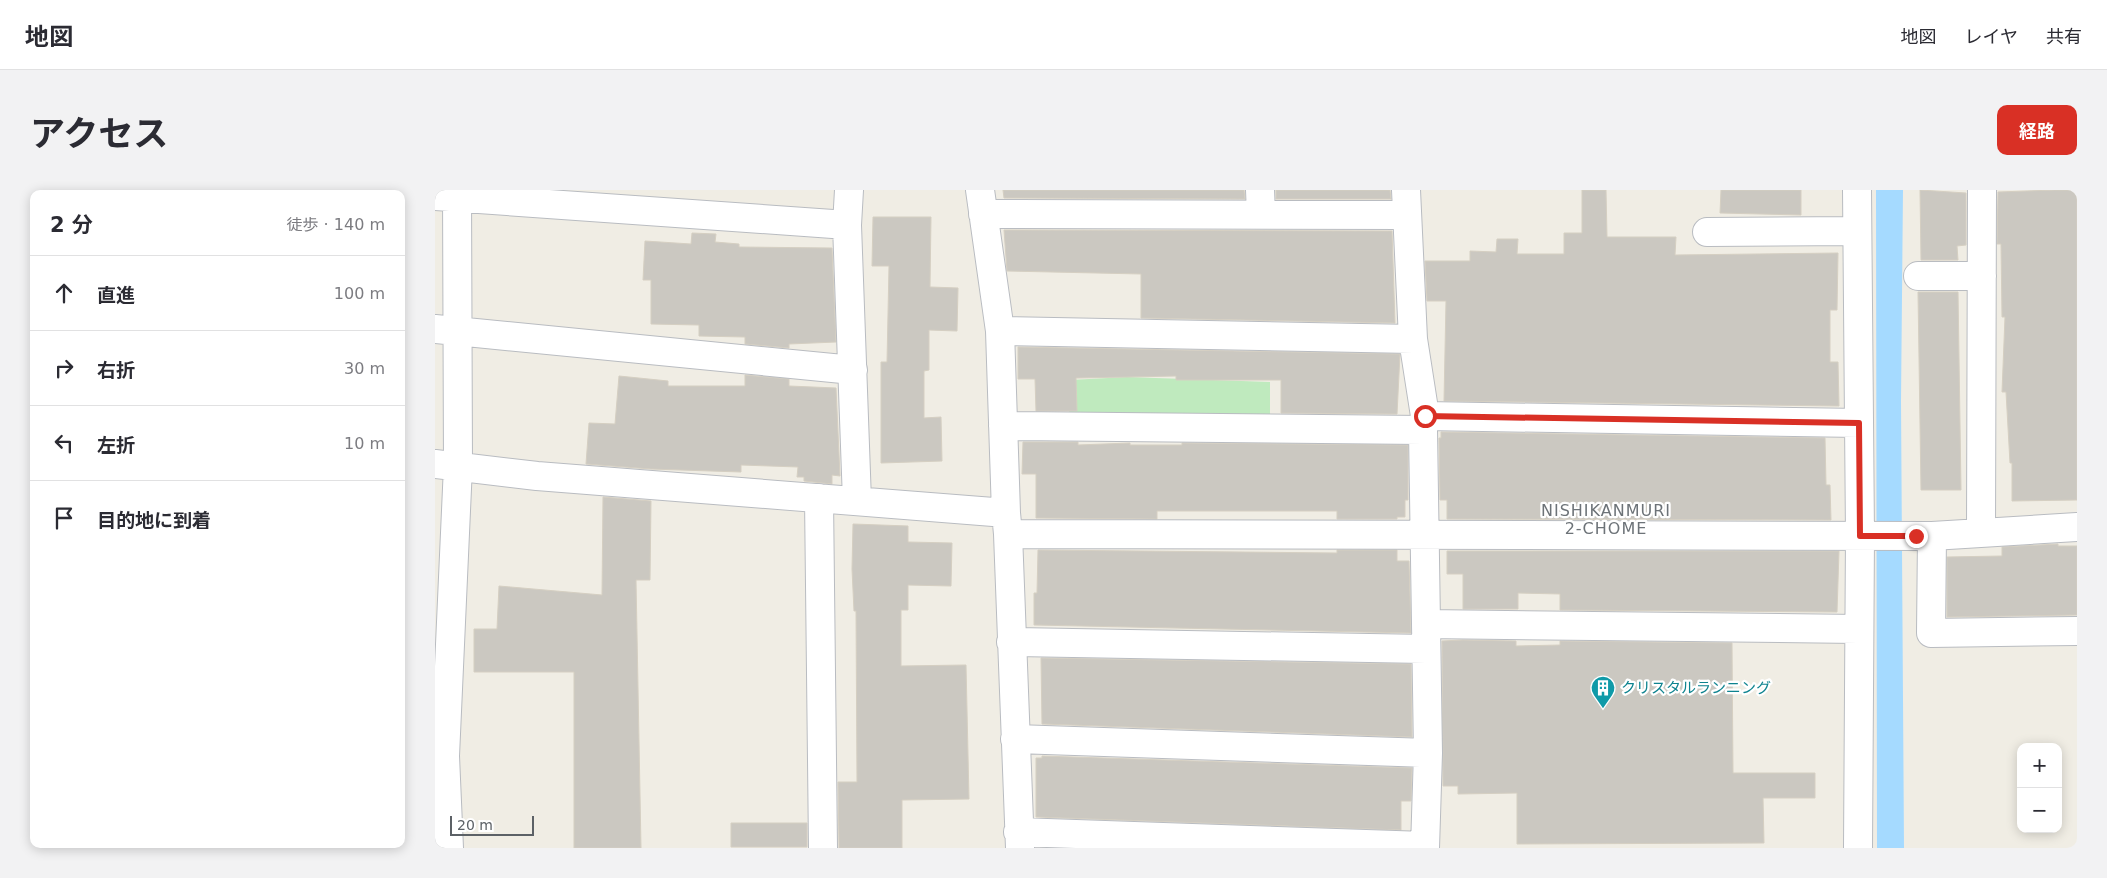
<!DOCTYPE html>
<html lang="ja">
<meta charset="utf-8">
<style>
:root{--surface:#fff;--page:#f2f2f3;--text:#2b2b33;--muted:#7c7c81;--line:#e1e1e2;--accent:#d93025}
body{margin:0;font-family:"DejaVu Sans","Noto Sans JP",sans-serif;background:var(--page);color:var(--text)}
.controls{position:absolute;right:15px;bottom:15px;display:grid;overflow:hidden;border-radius:10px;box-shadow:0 2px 12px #0003}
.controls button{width:45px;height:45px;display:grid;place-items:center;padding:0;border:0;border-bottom:1px solid var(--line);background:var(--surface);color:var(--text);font:25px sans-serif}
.scale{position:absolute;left:15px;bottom:12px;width:84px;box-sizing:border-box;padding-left:5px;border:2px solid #5c6166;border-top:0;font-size:14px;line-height:18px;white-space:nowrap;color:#5c6166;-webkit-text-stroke:4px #fff;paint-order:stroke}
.stop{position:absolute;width:15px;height:15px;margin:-11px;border:4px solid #d93025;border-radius:50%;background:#fff}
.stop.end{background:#d93025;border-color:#fff;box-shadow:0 1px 5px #0008}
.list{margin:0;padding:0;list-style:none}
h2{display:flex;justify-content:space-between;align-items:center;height:65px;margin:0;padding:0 20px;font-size:21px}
h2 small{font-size:16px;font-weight:400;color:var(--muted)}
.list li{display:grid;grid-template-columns:32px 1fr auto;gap:15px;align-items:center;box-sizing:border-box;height:75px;padding:0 20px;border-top:1px solid var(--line)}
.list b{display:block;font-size:19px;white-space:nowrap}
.list em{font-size:16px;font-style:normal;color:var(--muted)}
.icon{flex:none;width:28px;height:28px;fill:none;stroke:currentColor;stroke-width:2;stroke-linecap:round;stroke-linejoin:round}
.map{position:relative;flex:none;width:1642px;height:658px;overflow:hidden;border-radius:10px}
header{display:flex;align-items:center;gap:30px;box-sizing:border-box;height:70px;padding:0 25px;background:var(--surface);border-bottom:1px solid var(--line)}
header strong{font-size:24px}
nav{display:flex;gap:28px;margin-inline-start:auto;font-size:18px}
.intro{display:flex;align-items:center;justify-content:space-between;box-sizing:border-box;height:120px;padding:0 30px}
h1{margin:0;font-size:35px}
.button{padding:12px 22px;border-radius:10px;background:var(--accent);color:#fff;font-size:18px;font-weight:700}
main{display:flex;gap:30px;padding:0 30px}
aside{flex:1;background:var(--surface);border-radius:10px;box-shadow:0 2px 12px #0003}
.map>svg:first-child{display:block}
</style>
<header>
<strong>地図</strong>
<nav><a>地図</a><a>レイヤ</a><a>共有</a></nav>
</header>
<div class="intro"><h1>アクセス</h1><a class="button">経路</a></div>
<main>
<aside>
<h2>2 分<small>徒歩 · 140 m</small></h2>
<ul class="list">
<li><svg class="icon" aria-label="ahead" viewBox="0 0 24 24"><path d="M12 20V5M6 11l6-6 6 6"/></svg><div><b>直進</b></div><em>100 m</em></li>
<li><svg class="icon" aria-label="right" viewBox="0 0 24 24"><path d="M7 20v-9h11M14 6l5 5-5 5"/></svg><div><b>右折</b></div><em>30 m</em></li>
<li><svg class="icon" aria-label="left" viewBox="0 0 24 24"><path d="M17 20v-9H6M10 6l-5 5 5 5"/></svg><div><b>左折</b></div><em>10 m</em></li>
<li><svg class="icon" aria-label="arrive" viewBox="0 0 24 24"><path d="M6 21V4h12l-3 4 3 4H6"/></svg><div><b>目的地に到着</b></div></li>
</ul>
</aside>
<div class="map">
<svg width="1642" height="658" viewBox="0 0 1642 658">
<rect width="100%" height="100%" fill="#f0ede4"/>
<path fill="#bfeabe" d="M 692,187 L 835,192 L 835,232 L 634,230 L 635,190 Z"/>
<path fill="#a5daff" d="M 1441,0 L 1468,0 L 1466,211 L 1469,658 L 1442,658 Z"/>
<path fill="#cbc8c1" stroke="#d5cfc2" d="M 568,0 L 809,0 L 810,9 L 569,8 Z
M 841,0 L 955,0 L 956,9 L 841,9 Z
M 1147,0 L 1171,0 L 1172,47 L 1241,47 L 1240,65 L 1403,63 L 1402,120 L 1395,120 L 1395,172 L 1403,172 L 1404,216 L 1009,211 L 1011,111 L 992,111 L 990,71 L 1035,71 L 1035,61 L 1061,62 L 1062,49 L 1083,49 L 1082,64 L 1129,64 L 1129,43 L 1147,43 Z
M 1286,0 L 1366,0 L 1366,25 L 1285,23 Z
M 1485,0 L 1531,3 L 1531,55 L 1522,56 L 1523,70 L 1486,70 Z
M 1620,0 L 1642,0 L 1642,310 L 1577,311 L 1577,273 L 1575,273 L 1571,202 L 1567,202 L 1570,127 L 1567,127 L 1566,54 L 1562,54 L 1563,2 Z
M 438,27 L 496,27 L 495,97 L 523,98 L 522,141 L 494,140 L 494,180 L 489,181 L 489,228 L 506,227 L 507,271 L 446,273 L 446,172 L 452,172 L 454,76 L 437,76 Z
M 569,40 L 957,41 L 960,133 L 706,128 L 706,84 L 572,81 Z
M 257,43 L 281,44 L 280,52 L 304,54 L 304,57 L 397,58 L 401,152 L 354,154 L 354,158 L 310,154 L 310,147 L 264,146 L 264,135 L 216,134 L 216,90 L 208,90 L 210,51 L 256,54 Z
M 1483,102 L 1523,102 L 1526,300 L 1486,300 Z
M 583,157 L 965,164 L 962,224 L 846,223 L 846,190 L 741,190 L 741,186 L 641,188 L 642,221 L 601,221 L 600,189 L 583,189 Z
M 310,185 L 354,189 L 354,196 L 401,198 L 405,286 L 397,285 L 397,294 L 369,291 L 369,287 L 362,287 L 363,277 L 306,275 L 306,282 L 216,279 L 151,274 L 154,233 L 180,234 L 184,186 L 233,191 L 233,196 L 310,196 Z
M 1006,242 L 1390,248 L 1391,295 L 1395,295 L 1396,330 L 1012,329 L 1012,310 L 1005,310 L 1004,248 L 1006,248 Z
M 588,252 L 643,252 L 643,255 L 695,253 L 695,255 L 747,255 L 747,253 L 973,255 L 973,310 L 970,310 L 970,327 L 962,327 L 962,329 L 902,329 L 902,321 L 722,321 L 722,329 L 601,328 L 601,284 L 587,284 Z
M 168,307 L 216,311 L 215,390 L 201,390 L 206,658 L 139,658 L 139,482 L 39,482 L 39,439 L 62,439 L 64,396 L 167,405 Z
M 418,334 L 473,336 L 473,352 L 517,353 L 516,396 L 473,395 L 473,420 L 466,420 L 466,476 L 531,475 L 534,609 L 467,610 L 467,658 L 404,658 L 403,592 L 422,592 L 421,421 L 419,421 L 417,379 Z
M 1623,354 L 1623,356 L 1642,356 L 1642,425 L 1512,427 L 1512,367 L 1567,366 L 1567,357 Z
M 603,360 L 902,363 L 902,360 L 962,360 L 962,371 L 974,371 L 976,443 L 599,435 L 599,403 L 602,403 Z
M 1012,361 L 1404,361 L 1402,422 L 1125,420 L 1125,404 L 1083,403 L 1083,419 L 1028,419 L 1028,384 L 1012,384 Z
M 1028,450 L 1081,451 L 1081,456 L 1125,455 L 1125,451 L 1297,453 L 1298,583 L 1380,583 L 1380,608 L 1328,608 L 1329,653 L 1082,654 L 1082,603 L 1023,604 L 1023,596 L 1008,596 L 1007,451 Z
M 606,468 L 976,474 L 977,547 L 607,534 Z
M 607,566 L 977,578 L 976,611 L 966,611 L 966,640 L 601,627 L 601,568 L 607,568 Z
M 296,633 L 372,633 L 372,657 L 296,657 Z"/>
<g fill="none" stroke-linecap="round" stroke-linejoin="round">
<defs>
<path id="minor" d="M 545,0 L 565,141 L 571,323
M 825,0 L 826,24
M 971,0 L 978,149 L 990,226 L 988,240 L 993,563 L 990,658
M 1422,0 L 1425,346 L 1423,658
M 0,6 L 412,35 L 422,311
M 548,24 L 972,25
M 412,35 L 414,0
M 1272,42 L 1421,41
M 1483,86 L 1547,86
M 0,139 L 418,180
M 565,141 L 978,149
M 990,226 L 1424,233
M 568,236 L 988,240
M 0,274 L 102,286 L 571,323 L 573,344 L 1497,346 L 1642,337
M 384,308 L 388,658
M 1546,341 L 1547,0
M 573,344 L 585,658
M 1497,346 L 1496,443 L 1642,441
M 991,434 L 1423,439
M 576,452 L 991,459
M 580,549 L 993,563
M 583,642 L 990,656
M 14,658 L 10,566 L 23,276 L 22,0"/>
</defs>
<use href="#minor" stroke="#b9bcc1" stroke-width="30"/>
<use href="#minor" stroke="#fff" stroke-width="28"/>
</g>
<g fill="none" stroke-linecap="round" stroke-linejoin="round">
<path stroke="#d93025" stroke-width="6" d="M 990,226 L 1424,233 L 1425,346 L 1481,346"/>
</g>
<defs>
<symbol id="building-pin" viewBox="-11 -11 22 30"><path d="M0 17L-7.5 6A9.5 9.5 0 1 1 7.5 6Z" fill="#0f9aa8" stroke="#fff"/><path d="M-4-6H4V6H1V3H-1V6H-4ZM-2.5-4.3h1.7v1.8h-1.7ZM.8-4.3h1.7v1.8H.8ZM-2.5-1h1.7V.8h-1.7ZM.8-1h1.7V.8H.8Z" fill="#fff"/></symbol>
</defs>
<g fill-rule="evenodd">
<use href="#building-pin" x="1154" y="484" width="28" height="38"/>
</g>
<g text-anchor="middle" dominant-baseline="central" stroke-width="4.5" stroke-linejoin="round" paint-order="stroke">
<g font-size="15" fill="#0d838f" stroke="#fff" text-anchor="start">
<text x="1186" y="498">クリスタルランニング</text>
</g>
<g font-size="16" letter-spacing="1" fill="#6d7378" stroke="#fff">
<text x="1171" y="320">NISHIKANMURI<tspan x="1171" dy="18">2-CHOME</tspan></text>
</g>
</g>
</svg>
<div class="controls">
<button>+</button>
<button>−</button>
</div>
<div class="scale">20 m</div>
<div class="stop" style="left:990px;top:226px"></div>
<div class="stop end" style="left:1481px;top:346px"></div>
</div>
</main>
